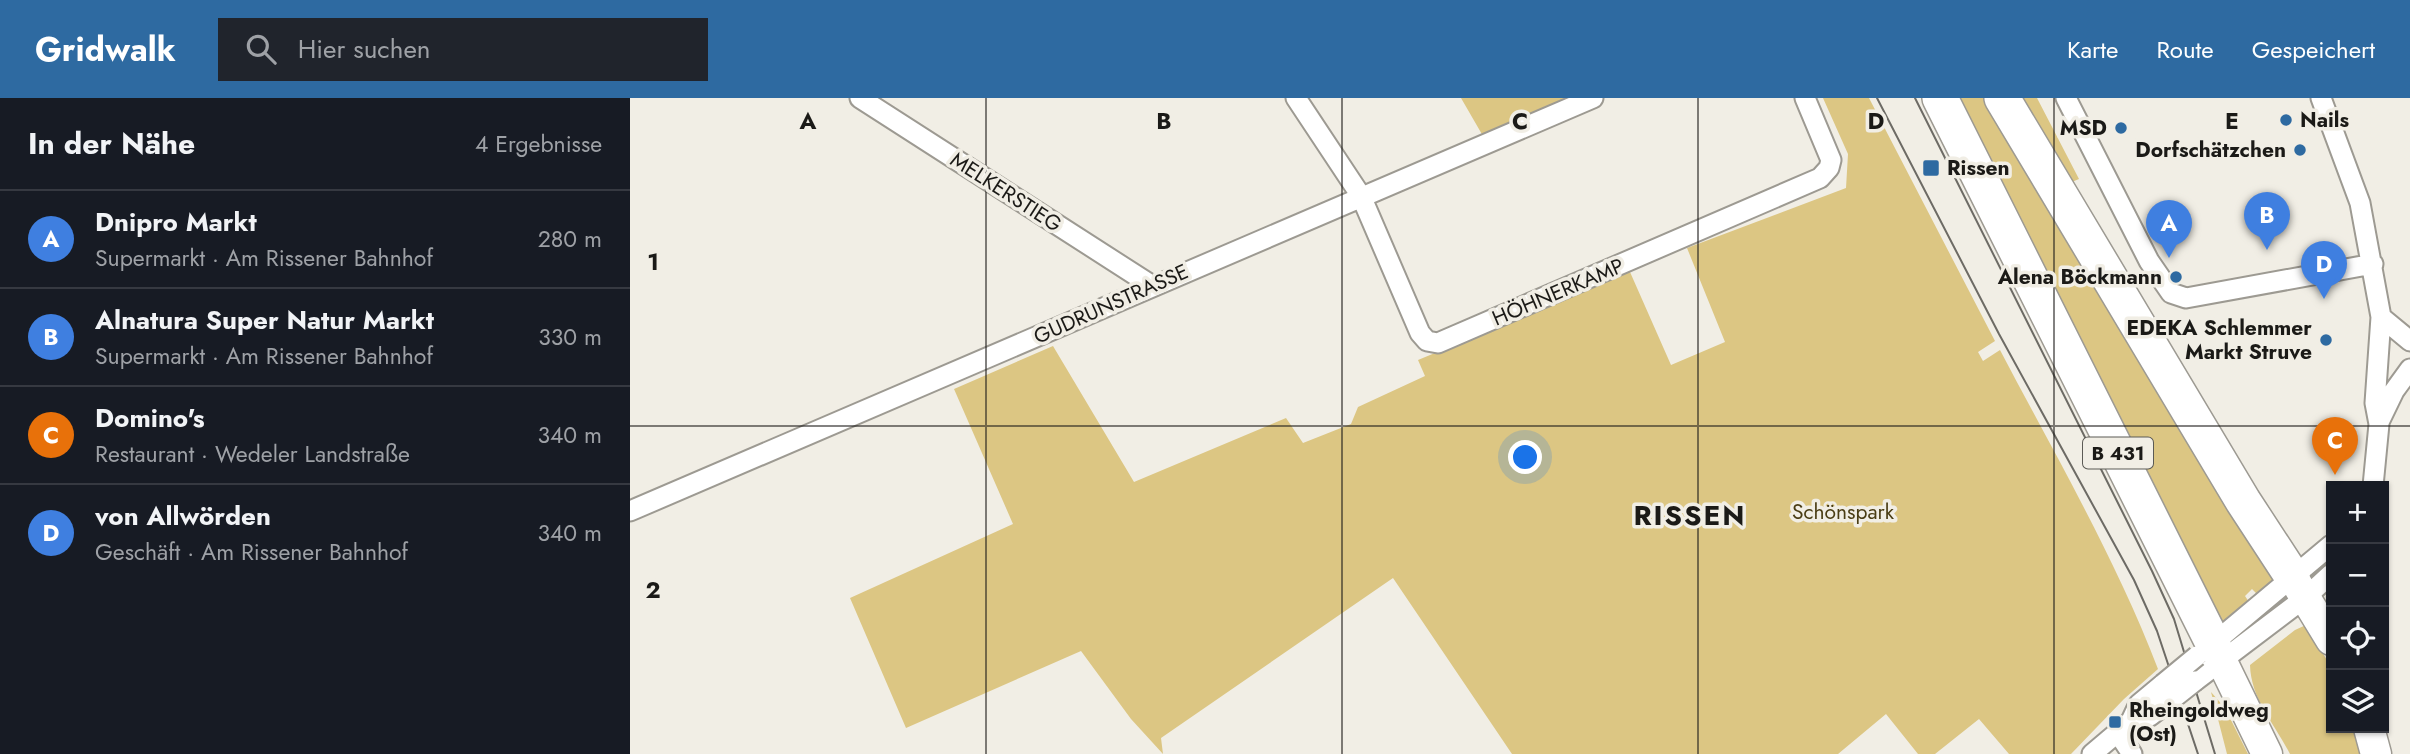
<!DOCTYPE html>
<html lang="de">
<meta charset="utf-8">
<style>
:root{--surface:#171b24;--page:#20242c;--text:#f1f3f6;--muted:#9ea1a6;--line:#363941;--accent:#2e6aa1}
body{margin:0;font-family:Jost,sans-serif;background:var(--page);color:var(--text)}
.controls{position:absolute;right:21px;bottom:21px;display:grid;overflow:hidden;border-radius:0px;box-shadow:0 2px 5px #0004}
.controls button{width:63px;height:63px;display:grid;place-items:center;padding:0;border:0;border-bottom:2px solid var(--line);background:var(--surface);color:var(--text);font:35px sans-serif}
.you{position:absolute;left:896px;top:360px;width:24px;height:24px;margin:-18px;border:5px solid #fff;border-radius:50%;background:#1a73e8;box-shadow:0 0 0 10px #1a73e833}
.badge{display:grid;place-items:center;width:46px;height:46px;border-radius:50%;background:var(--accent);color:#fff;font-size:23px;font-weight:700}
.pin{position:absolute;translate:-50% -58px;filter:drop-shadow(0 2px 4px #0008)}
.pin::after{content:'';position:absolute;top:37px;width:24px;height:21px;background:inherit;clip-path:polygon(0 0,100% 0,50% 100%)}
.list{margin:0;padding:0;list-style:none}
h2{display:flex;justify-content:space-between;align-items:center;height:91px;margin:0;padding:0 28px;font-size:30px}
h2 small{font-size:23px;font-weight:400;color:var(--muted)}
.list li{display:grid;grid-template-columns:46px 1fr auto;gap:21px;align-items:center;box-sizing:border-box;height:98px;padding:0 28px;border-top:2px solid var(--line)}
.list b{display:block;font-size:26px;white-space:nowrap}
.list p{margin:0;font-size:23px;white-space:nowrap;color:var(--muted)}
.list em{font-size:23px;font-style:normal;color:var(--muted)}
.icon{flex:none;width:38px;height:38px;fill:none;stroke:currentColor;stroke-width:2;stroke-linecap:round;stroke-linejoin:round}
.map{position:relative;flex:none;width:1780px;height:656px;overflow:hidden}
header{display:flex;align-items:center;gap:42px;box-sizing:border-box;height:98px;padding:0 35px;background:var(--accent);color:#fff}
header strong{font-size:33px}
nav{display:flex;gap:38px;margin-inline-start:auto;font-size:24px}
.search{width:490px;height:63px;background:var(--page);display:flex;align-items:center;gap:18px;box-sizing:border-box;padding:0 24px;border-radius:0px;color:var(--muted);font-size:26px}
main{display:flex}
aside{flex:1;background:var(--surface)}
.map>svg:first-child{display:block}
</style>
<header>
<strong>Gridwalk</strong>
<div class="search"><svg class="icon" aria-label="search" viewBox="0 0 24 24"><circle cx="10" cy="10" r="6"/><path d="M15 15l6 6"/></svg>Hier suchen</div>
<nav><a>Karte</a><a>Route</a><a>Gespeichert</a></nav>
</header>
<main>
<aside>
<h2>In der Nähe<small>4 Ergebnisse</small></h2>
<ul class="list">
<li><span class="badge" style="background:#3f7fe0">A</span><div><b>Dnipro Markt</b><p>Supermarkt · Am Rissener Bahnhof</p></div><em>280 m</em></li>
<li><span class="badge" style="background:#3f7fe0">B</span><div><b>Alnatura Super Natur Markt</b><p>Supermarkt · Am Rissener Bahnhof</p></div><em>330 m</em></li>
<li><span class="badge" style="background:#e8710a">C</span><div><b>Domino's</b><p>Restaurant · Wedeler Landstraße</p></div><em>340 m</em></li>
<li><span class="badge" style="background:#3f7fe0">D</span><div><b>von Allwörden</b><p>Geschäft · Am Rissener Bahnhof</p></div><em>340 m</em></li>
</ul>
</aside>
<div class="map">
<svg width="1780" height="656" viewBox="0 0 1780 656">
<rect width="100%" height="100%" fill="#f1eee5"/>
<path fill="#dcc683" d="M 831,0 L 963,0 L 857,45 Z
M 1193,0 L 1239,0 L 1365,243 L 1348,254 L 1353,263 L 1370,252 C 1425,357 1486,461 1528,571 L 1494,601 L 1441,656 L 1379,656 L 1349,621 L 1305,656 L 1288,656 L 1256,616 L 1208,656 L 882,656 L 763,480 L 531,640 L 533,656 L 501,621 L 451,553 L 276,630 L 220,500 L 383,426 L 324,291 L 423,248 L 504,384 L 656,320 L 673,345 L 721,326 L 728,309 L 795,278 L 788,262 L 1000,174 L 1041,267 L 1095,244 L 1057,150 L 1216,90 L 1218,56 Z
M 1319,0 L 1362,0 L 1644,480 L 1628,497 L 1622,491 L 1615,498 L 1619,504 L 1598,523 L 1589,523 Z
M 1385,0 L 1407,0 L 1449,81 L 1437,86 Z
M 1676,527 L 1701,569 L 1701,630 L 1727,630 L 1735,656 L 1660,656 C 1645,626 1621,602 1620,567 L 1665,532 Z
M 1581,594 L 1595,610 L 1618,656 L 1597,656 Z"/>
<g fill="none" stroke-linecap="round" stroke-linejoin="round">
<defs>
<path id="street" d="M 230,0 L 521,187
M 666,0 L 731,98 L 790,235 L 797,243 L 808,245 L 1190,80 L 1199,70 L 1201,62 L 1175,0
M 1436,0 L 1519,163 L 1541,195 L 1556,200 L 1743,166
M 1691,0 L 1730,105 L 1751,219 L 1745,305 L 1749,326 L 1743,388
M 1751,219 L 1780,243
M 1749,324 L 1764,293 L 1780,271
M 0,413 L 963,0
M 1579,549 L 1701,447
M 1565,583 L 1676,499 L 1701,476
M 1501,623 L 1520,618 L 1541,602
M 1488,635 L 1502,656
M 1462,656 L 1501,623 L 1509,606 L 1533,586"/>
<path id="primary" d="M 1662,478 L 1701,542
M 1583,545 L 1637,656
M 1739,630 L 1746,656"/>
<path id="highway" d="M 1310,0 L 1583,545
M 1372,0 L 1613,403 L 1662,478"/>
</defs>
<use href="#street" stroke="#9d9a92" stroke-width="23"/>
<use href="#primary" stroke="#9d9a92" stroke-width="33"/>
<use href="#highway" stroke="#9d9a92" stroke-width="38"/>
<use href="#street" stroke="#fff" stroke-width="19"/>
<use href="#primary" stroke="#fff" stroke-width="30"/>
<use href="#highway" stroke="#fff" stroke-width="35"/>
<path stroke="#6d6b65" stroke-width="2" d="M 1247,0 L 1369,236 L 1504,482 L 1527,533 L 1568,656
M 1285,0 L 1522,473 L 1544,521 L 1585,656"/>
<defs>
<path id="street-bridge" d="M 1533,586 L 1567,558
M 1541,602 L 1565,583"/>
</defs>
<use href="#street-bridge" stroke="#9d9a92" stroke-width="23" stroke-linecap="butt"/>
<use href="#street-bridge" stroke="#fff" stroke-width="19"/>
</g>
<path fill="none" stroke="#1b1a17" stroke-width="2" stroke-opacity="0.55" d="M 356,0 L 356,656M 712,0 L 712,656M 1068,0 L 1068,656M 1424,0 L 1424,656M 0,328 L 1780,328"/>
<g fill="#2e6aa1" stroke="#f1eee5" stroke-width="2.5">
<circle cx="1656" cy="22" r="7"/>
<circle cx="1491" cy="30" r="7"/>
<circle cx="1670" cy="52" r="7"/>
<rect x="1292" y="61" width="18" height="18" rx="3.5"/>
<circle cx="1546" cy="179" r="7"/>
<circle cx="1696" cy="242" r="7"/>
<rect x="1478" y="617" width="14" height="14" rx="3.5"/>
</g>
<g text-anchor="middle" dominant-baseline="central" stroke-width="7" stroke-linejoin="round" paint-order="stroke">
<rect fill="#f1eee5" stroke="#5b5a55" stroke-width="2" x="1453" y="339.5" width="70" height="31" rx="5"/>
<g font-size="19" font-weight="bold" fill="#1b1a17">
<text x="1488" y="355">B 431</text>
</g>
<g font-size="21" font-weight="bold" fill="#1b1a17" stroke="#f1eee5" text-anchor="end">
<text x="1670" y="22" text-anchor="start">Nails</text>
<text x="1477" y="30">MSD</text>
<text x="1656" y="52">Dorfschätzchen</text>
<text x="1317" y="70" text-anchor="start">Rissen</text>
<text x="1532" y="179">Alena Böckmann</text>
<text x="1682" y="230">EDEKA Schlemmer<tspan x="1682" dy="24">Markt Struve</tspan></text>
<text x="1499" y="612" text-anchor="start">Rheingoldweg<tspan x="1499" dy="24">(Ost)</tspan></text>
</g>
<g font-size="21" fill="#1b1a17" stroke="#f1eee5">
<text transform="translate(376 94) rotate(33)">MELKERSTIEG</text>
<text transform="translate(928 194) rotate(-23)">HÖHNERKAMP</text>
<text transform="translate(481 206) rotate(-24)">GUDRUNSTRASSE</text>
</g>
<g font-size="21" fill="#4a3d14" stroke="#f1eee5">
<text x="1213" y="414">Schönspark</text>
</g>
<g font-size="28" font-weight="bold" letter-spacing="2" fill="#1b1a17" stroke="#f1eee5">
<text x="1060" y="417">RISSEN</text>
</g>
</g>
<g font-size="23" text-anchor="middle" font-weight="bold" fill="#1b1a17" stroke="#f1eee5" stroke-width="7" stroke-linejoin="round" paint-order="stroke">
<text x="178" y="31">A</text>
<text x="534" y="31">B</text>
<text x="890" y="31">C</text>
<text x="1246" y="31">D</text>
<text x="1602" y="31">E</text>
<text x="23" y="172">1</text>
<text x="23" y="500">2</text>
</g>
</svg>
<div class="controls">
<button>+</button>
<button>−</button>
<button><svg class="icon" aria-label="locate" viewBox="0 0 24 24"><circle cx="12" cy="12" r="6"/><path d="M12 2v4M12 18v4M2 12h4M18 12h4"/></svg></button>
<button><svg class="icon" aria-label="layers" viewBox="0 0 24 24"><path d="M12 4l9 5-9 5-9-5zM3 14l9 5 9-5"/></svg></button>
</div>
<div class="you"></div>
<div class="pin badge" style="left:1539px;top:160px;background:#3f7fe0">A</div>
<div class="pin badge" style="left:1637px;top:152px;background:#3f7fe0">B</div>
<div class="pin badge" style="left:1705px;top:377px;background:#e8710a">C</div>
<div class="pin badge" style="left:1694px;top:201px;background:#3f7fe0">D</div>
</div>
</main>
